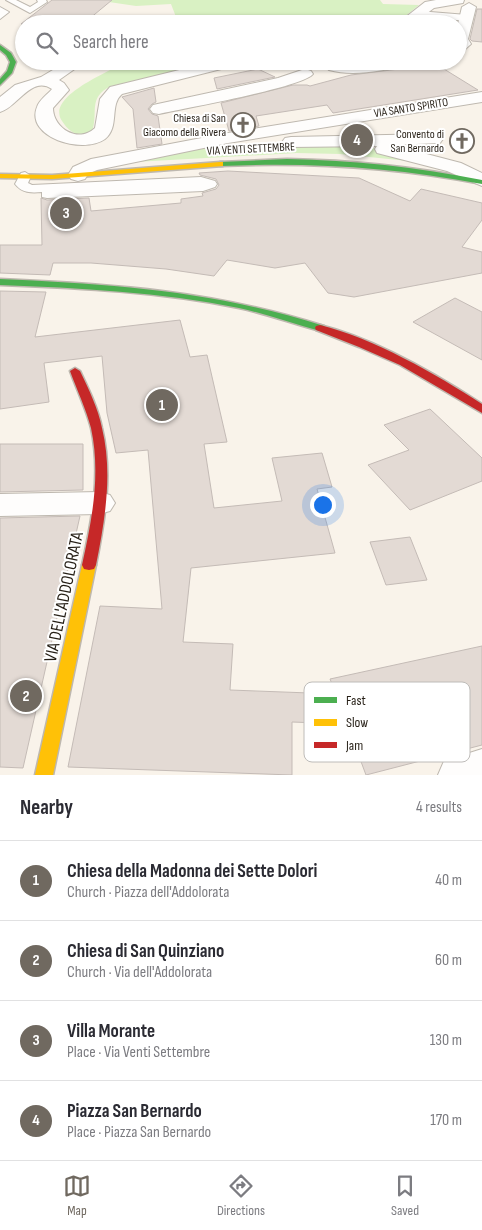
<!DOCTYPE html>
<meta charset="utf-8">
<style>
:root{--surface:#fff;--page:#f2f2f3;--text:#2b2b33;--muted:#7c7c81;--line:#e1e1e2;--accent:#706960}
body{margin:0;font-family:"Sofia Sans Condensed",sans-serif;background:var(--page);color:var(--text)}
.you{position:absolute;left:322px;top:504px;width:18px;height:18px;margin:-12px;border:4px solid #fff;border-radius:50%;background:#1a73e8;box-shadow:0 0 0 8px #1a73e833}
.badge{display:grid;place-items:center;width:32px;height:32px;border-radius:50%;background:var(--accent);color:#fff;font-size:16px;font-weight:700}
.pin{position:absolute;translate:-50% -50%;border:2px solid #fff;box-shadow:0 1px 5px #0006}
.list{margin:0;padding:0;list-style:none}
h2{display:flex;justify-content:space-between;align-items:center;height:65px;margin:0;padding:0 20px;font-size:21px}
h2 small{font-size:16px;font-weight:400;color:var(--muted)}
.list li{display:grid;grid-template-columns:32px 1fr auto;gap:15px;align-items:center;box-sizing:border-box;height:80px;padding:0 20px;border-top:1px solid var(--line)}
.list b{display:block;font-size:19px;white-space:nowrap}
.list p{margin:0;font-size:16px;white-space:nowrap;color:var(--muted)}
.list em{font-size:16px;font-style:normal;color:var(--muted)}
.icon{flex:none;width:28px;height:28px;fill:none;stroke:currentColor;stroke-width:2;stroke-linecap:round;stroke-linejoin:round}
.map{position:relative;flex:none;width:482px;height:775px;overflow:hidden}
.search{position:absolute;background:var(--surface);box-shadow:0 1px 4px #0004;left:15px;right:15px;top:15px;height:55px;display:flex;align-items:center;gap:12px;box-sizing:border-box;padding:0 18px;border-radius:28px;color:var(--muted);font-size:19px}
.sheet{height:385px;background:var(--surface)}
nav{display:flex;justify-content:space-around;align-items:center;box-sizing:border-box;height:70px;border-top:1px solid var(--line);background:var(--surface);font-size:14px;color:var(--muted)}
nav a{display:grid;justify-items:center;gap:2px}
nav .on{color:var(--accent)}
.map>svg:first-child{display:block}
</style>
<div class="map">
<svg width="482" height="775" viewBox="0 0 482 775">
<rect width="100%" height="100%" fill="#f9f3ea"/>
<path fill="#d9f1c3" d="M 112,0 L 380,0 L 383,4 L 419,5 L 396,24 L 172,24 L 176,17 L 171,4 L 136,6 L 109,2 Z
M 127,61 L 227,61 L 111,86 C 87,98 99,112 92,132 L 83,136 C 73,134 67,129 62,121 C 45,96 112,71 127,61 Z
M 358,145 L 395,153 L 418,162 L 340,154 L 297,153 L 98,164 L 174,149 Z"/>
<path fill="#e3dad4" stroke="#c4bbb6" d="M 52,0 L 112,0 L 83,24 L 21,24 Z
M 477,9 L 482,9 L 482,42 L 472,41 L 470,39 Z
M 423,19 L 457,22 L 456,24 L 420,24 Z
M 416,61 L 431,61 L 478,90 L 333,113 L 327,105 L 256,116 L 259,126 L 229,131 L 221,103 L 293,85 L 307,85 L 310,86 L 351,75 L 407,68 L 413,66 Z
M 258,69 L 275,77 L 217,89 L 214,78 Z
M 154,88 L 156,102 L 152,104 L 148,109 L 152,114 L 158,116 L 162,144 L 137,148 L 133,109 L 122,97 Z
M 228,171 L 359,178 L 410,201 L 421,189 L 482,203 L 482,220 L 462,247 L 482,252 L 482,273 L 354,297 L 328,293 L 305,263 L 275,268 L 227,260 L 214,276 L 166,269 L 91,263 L 53,263 L 50,275 L 0,273 L 0,245 L 42,245 L 41,198 L 47,200 L 89,198 L 91,211 L 181,203 L 181,199 L 203,196 L 202,193 L 216,189 L 219,185 L 216,179 L 200,175 L 199,173 Z
M 0,291 L 46,292 L 35,337 L 180,320 L 190,357 L 207,355 L 227,442 L 204,444 L 214,508 L 282,501 L 272,458 L 322,453 L 332,487 L 317,489 L 335,553 L 191,568 L 183,642 L 233,644 L 230,690 L 336,694 L 330,679 L 482,646 L 482,745 L 366,775 L 347,724 L 292,722 L 292,775 L 68,767 L 100,606 L 162,609 L 148,450 L 116,453 L 107,413 L 102,356 L 44,363 L 49,402 L 0,409 Z
M 455,298 L 482,312 L 482,360 L 413,322 Z
M 430,409 L 482,458 L 482,481 L 410,510 L 368,465 L 409,450 L 384,425 Z
M 0,444 L 83,444 L 83,490 L 0,492 Z
M 80,516 L 23,768 L 0,767 L 0,518 Z
M 410,537 L 427,580 L 386,585 L 370,542 Z"/>
<g fill="none" stroke-linecap="round" stroke-linejoin="round">
<defs>
<path id="lane" d="M 6,0 L 16,0 L 30,7 L 38,2 L 37,0 L 46,0 L 47,2 L 30,13 Z
M 0,7 L 9,12 L 0,19 Z
M 418,11 L 467,15 L 471,18 L 467,21 L 415,16 L 414,14 Z
M 25,172 L 31,176 L 28,183 L 32,185 L 201,177 L 215,181 L 217,184 L 215,187 L 203,191 L 47,198 L 42,197 L 42,192 C 31,193 22,193 15,184 L 21,173 Z"/>
<path id="street" d="M 436,0 L 464,0 L 463,3 L 434,8 L 413,24 L 397,24 L 425,2 Z
M 469,3 L 476,7 L 468,39 L 471,44 L 463,51 L 458,52 L 458,24 L 462,7 Z
M 68,61 L 86,61 L 59,80 L 64,83 L 69,90 L 53,108 C 53,128 78,144 95,128 L 100,99 L 110,87 L 216,61 L 243,61 L 241,64 L 122,94 C 109,105 120,127 105,139 C 82,155 25,137 37,107 C 39,100 48,94 52,89 C 31,75 17,108 0,112 L 0,97 L 15,85 L 41,77 Z
M 376,61 L 414,61 L 412,64 L 407,66 C 382,70 354,77 329,70 L 326,67 L 329,64 C 343,60 360,64 376,61 Z
M 305,69 L 311,71 L 313,74 C 304,87 182,109 159,114 L 153,113 L 150,109 L 153,105 L 278,78 Z
M 482,92 L 482,102 L 228,143 L 97,170 L 88,174 L 85,179 L 78,181 L 71,179 L 68,175 L 73,167 L 91,159 L 228,133 Z
M 434,134 L 440,135 L 443,139 L 440,143 L 392,145 L 461,163 L 482,173 L 482,186 L 447,171 L 377,153 L 375,149 L 377,146 L 291,147 L 285,146 L 282,142 L 285,138 L 291,137 Z
M 99,492 L 110,495 L 115,503 L 110,511 L 99,514 L 0,516 L 0,494 Z
M 482,749 L 482,775 L 438,775 L 444,761 Z"/>
<path id="fast" d="M 0,45 L 11,53 L 16,62 L 12,73 L 0,85 L 0,79 L 7,71 L 10,62 L 6,55 L 0,50 Z
M 287,159 C 353,160 417,167 482,180 L 482,184 C 393,167 310,162 220,166 L 216,164 L 220,162 Z
M 0,279 C 114,284 214,291 324,326 L 325,328 L 320,331 C 293,324 267,314 239,308 C 160,292 80,288 0,285 Z"/>
<path id="slow" d="M 220,162 L 223,162 L 223,166 L 52,179 L 0,178 L 0,174 L 52,175 Z
M 89,560 L 94,561 L 96,565 L 53,775 L 35,775 L 82,565 L 84,561 Z"/>
<path id="jam" d="M 320,325 C 373,338 436,374 482,404 L 482,413 L 400,365 L 359,347 L 316,330 L 315,328 L 316,326 Z
M 75,368 L 80,371 C 89,390 98,408 102,428 C 113,473 105,520 96,565 L 94,569 L 89,570 L 84,569 L 82,565 C 92,520 101,474 91,428 C 86,409 77,390 70,371 Z"/>
</defs>
<use href="#lane" stroke="#beb8af" stroke-width="2"/>
<use href="#street" stroke="#beb8af" stroke-width="2"/>
<use href="#fast" stroke="#beb8af" stroke-width="3"/>
<use href="#slow" stroke="#beb8af" stroke-width="3"/>
<use href="#jam" stroke="#beb8af" stroke-width="3"/>
<use href="#lane" fill="#fefdfc" fill-rule="evenodd"/>
<use href="#street" fill="#fefdfc" fill-rule="evenodd"/>
<use href="#fast" fill="#4caf50" fill-rule="evenodd"/>
<use href="#slow" fill="#ffc107" fill-rule="evenodd"/>
<use href="#jam" fill="#c62828" fill-rule="evenodd"/>
</g>
<defs>
<symbol id="church-ring" viewBox="-11 -11 22 22"><circle r="9.5" fill="#fff" stroke="#706960" stroke-width="1.5"/><path d="M-1.2-6h2.4v3.5h3.3v2.4h-3.3V6h-2.4V-.1h-3.3v-2.4h3.3Z" fill="#706960"/></symbol>
</defs>
<g fill-rule="evenodd">
<use href="#church-ring" x="229" y="111" width="28" height="28"/>
<use href="#church-ring" x="448" y="127" width="28" height="28"/>
</g>
<g text-anchor="middle" dominant-baseline="central" stroke-width="4" stroke-linejoin="round" paint-order="stroke">
<g font-size="12" fill="#261f16" stroke="#fff">
<text transform="translate(411 108) rotate(-9)">VIA SANTO SPIRITO</text>
<text transform="translate(251 149) rotate(-3)">VIA VENTI SETTEMBRE</text>
</g>
<g font-size="12" fill="#261f16" stroke="#fff" text-anchor="end">
<text x="226" y="118">Chiesa di San<tspan x="226" dy="14">Giacomo della Rivera</tspan></text>
<text x="444" y="134">Convento di<tspan x="444" dy="14">San Bernardo</tspan></text>
</g>
<g font-size="18" fill="#261f16" stroke="#fff">
<text transform="translate(64 597) rotate(-78)">VIA DELL'ADDOLORATA</text>
</g>
</g>
<rect x="304" y="682" width="166" height="80" rx="8" fill="#fff" stroke="#bebcb9" stroke-width="1"/>
<rect x="314" y="697" width="23" height="6" fill="#4caf50"/>
<rect x="314" y="719" width="23" height="7" fill="#ffc107"/>
<rect x="314" y="742" width="23" height="6" fill="#c62828"/>
<g font-size="14" fill="#261f16">
<text x="346" y="705">Fast</text>
<text x="346" y="727">Slow</text>
<text x="346" y="750">Jam</text>
</g>
</svg>
<div class="you"></div>
<div class="pin badge" style="left:162px;top:405px">1</div>
<div class="pin badge" style="left:26px;top:696px">2</div>
<div class="pin badge" style="left:66px;top:213px">3</div>
<div class="pin badge" style="left:357px;top:140px">4</div>
<div class="search"><svg class="icon" aria-label="search" viewBox="0 0 24 24"><circle cx="10" cy="10" r="6"/><path d="M15 15l6 6"/></svg>Search here</div>
</div>
<section class="sheet">
<h2>Nearby<small>4 results</small></h2>
<ul class="list">
<li><span class="badge">1</span><div><b>Chiesa della Madonna dei Sette Dolori</b><p>Church · Piazza dell'Addolorata</p></div><em>40 m</em></li>
<li><span class="badge">2</span><div><b>Chiesa di San Quinziano</b><p>Church · Via dell'Addolorata</p></div><em>60 m</em></li>
<li><span class="badge">3</span><div><b>Villa Morante</b><p>Place · Via Venti Settembre</p></div><em>130 m</em></li>
<li><span class="badge">4</span><div><b>Piazza San Bernardo</b><p>Place · Piazza San Bernardo</p></div><em>170 m</em></li>
</ul>
</section>
<nav>
<a class="on"><svg class="icon" aria-label="map" viewBox="0 0 24 24"><path d="M3 6l6-2 6 2 6-2v14l-6 2-6-2-6 2zM9 4v14M15 6v14"/></svg>Map</a>
<a><svg class="icon" aria-label="directions" viewBox="0 0 24 24"><path d="M12 3l9 9-9 9-9-9zM9 14v-3h6M13 9l2 2-2 2"/></svg>Directions</a>
<a><svg class="icon" aria-label="saved" viewBox="0 0 24 24"><path d="M7 4h10v16l-5-4-5 4z"/></svg>Saved</a>
</nav>
